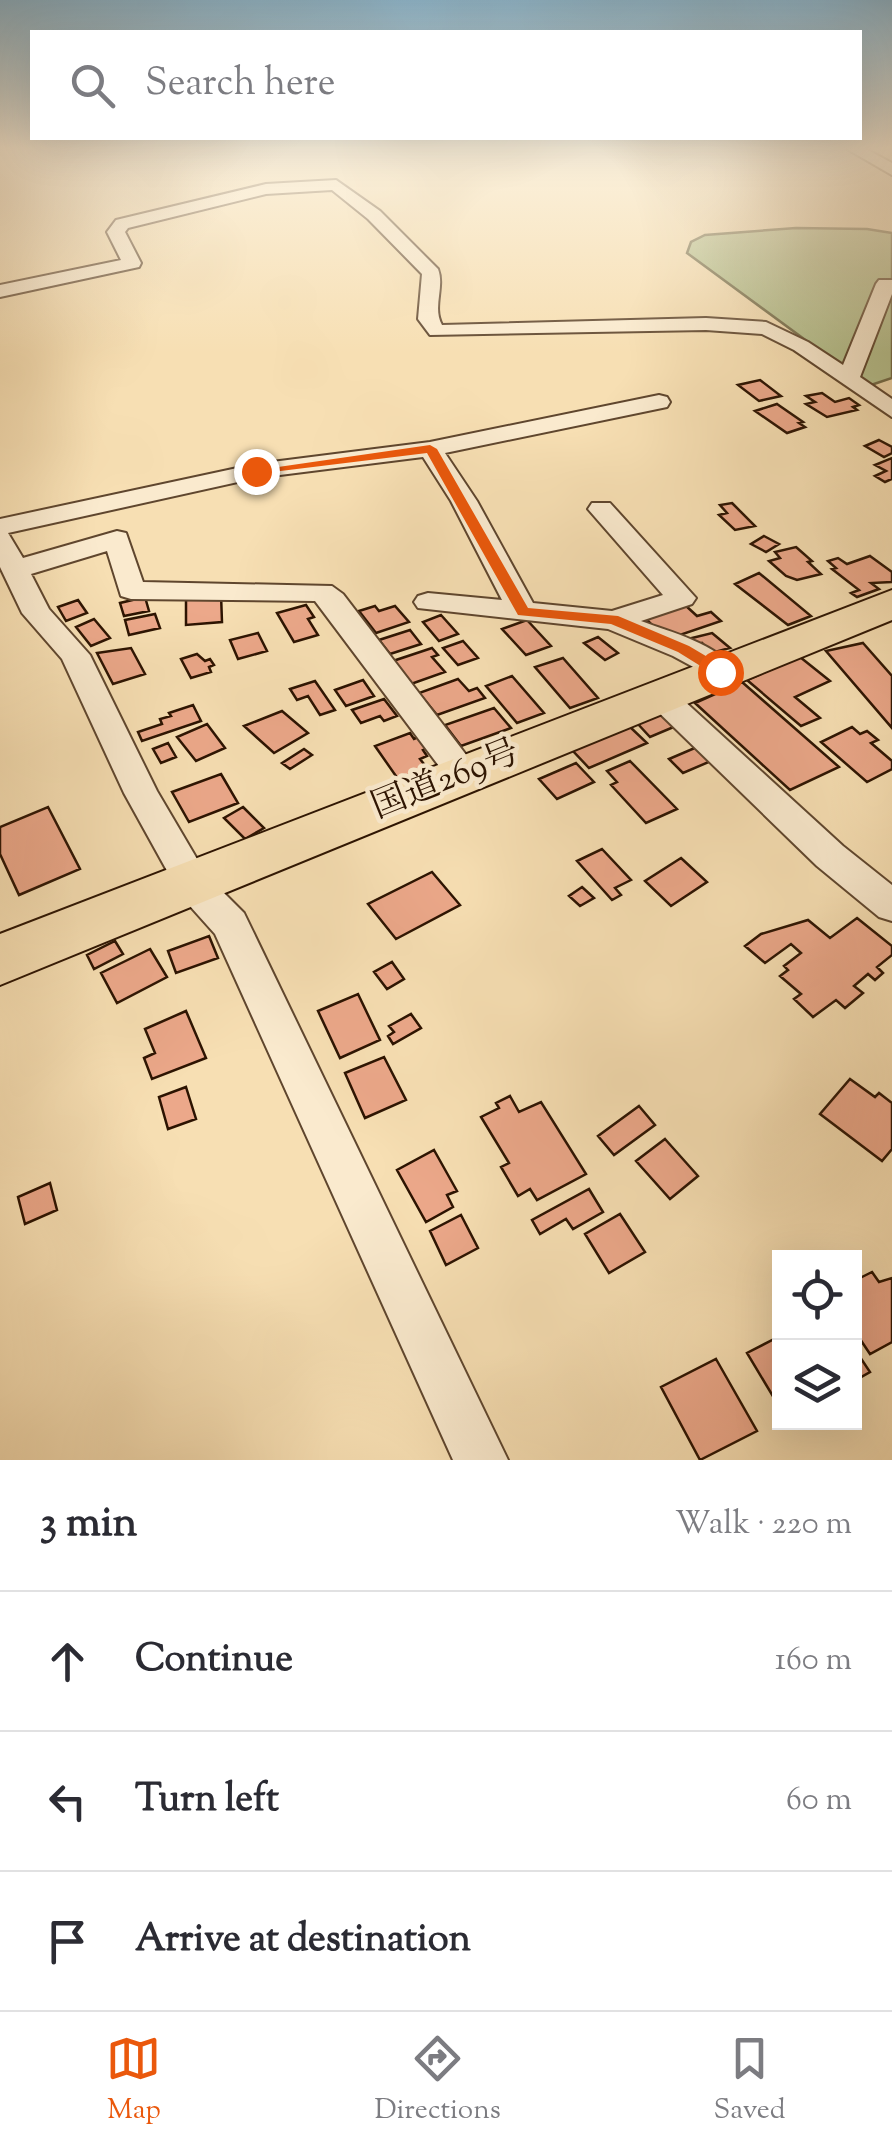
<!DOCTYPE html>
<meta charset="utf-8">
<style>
:root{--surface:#fff;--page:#f7f7f7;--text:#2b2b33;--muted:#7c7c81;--line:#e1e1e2;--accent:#ea580c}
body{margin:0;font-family:"Sorts Mill Goudy","Noto Serif JP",serif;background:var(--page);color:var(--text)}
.controls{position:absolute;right:30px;bottom:30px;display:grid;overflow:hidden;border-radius:0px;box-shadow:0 10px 40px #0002}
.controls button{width:90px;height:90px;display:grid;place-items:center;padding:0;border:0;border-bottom:2px solid var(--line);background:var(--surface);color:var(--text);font:50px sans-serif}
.stop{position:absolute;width:30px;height:30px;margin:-22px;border:8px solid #ea580c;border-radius:50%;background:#fff}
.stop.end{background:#ea580c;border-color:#fff;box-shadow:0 2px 10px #0008}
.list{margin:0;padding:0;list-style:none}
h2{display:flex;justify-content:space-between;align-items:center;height:130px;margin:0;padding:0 40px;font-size:42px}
h2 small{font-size:32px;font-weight:400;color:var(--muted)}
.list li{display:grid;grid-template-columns:65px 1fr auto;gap:30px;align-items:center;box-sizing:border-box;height:140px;padding:0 40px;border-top:2px solid var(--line)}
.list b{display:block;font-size:38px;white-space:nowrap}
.list em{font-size:32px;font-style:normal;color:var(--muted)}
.icon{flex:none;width:55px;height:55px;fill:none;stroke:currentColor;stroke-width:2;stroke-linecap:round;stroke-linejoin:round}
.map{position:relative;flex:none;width:892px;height:1460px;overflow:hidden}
.search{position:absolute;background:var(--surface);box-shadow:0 10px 40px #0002;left:30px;right:30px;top:30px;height:110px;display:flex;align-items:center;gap:25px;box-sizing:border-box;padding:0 35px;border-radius:0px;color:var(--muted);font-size:38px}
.sheet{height:550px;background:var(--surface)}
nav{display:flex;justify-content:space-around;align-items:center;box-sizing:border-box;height:140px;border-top:2px solid var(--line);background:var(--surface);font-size:28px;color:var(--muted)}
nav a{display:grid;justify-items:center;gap:5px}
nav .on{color:var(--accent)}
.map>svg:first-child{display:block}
</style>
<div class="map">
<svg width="892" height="1460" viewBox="0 0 892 1460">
<rect width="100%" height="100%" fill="#f7dfb3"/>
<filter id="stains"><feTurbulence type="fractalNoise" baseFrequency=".002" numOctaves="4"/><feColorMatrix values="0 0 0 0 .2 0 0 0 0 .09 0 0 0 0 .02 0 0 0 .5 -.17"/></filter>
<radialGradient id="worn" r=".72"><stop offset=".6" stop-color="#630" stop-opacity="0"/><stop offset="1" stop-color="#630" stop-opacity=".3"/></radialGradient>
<path fill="#b7c390" stroke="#726b48" stroke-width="2.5" d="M 796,228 L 867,229 L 892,233 L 892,378 L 868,386 L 687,253 L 691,242 L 705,235 Z"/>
<path fill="#eca88a" stroke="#2c1301" stroke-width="2.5" d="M 760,380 L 781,396 L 759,401 L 738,385 Z
M 822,393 L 835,402 L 849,398 L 859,405 L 853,407 L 857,410 L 827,417 L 806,404 L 815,402 L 806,396 Z
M 777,404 L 803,422 L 799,423 L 805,427 L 787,433 L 755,411 Z
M 879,440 L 892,447 L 892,453 L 884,457 L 865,446 Z
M 892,458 L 892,479 L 885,482 L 875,476 L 886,471 L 875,465 Z
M 732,503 L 755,526 L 735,530 L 719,515 L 727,513 L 720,505 Z
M 764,536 L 779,544 L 766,552 L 751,544 Z
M 796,547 L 812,561 L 808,562 L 821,574 L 797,580 L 786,576 L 769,561 L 780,558 L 775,552 Z
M 870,556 L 892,572 L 892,582 L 871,583 L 879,589 L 857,597 L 851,593 L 859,590 L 832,569 L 836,568 L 828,561 L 838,558 L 847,564 Z
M 759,573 L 811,616 L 788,625 L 735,584 Z
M 221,594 L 222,622 L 186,625 L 186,598 Z
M 145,597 L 149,611 L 124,616 L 120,603 Z
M 78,600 L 87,613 L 66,621 L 58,607 Z
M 306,605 L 314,617 L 308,619 L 318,635 L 294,642 L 277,613 Z
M 685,605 L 697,616 L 711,612 L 721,621 L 677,636 L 655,628 L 645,618 Z
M 375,606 L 379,611 L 395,606 L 409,622 L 376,633 L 359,611 Z
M 155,614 L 160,628 L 129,635 L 125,620 Z
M 441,615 L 458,634 L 439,641 L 423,622 Z
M 94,619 L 110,638 L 91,646 L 76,627 Z
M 527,620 L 551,646 L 526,655 L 502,629 Z
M 410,630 L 421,644 L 390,654 L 379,640 Z
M 258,633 L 267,651 L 238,659 L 230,640 Z
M 712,633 L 730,648 L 711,653 L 702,643 L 694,645 L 688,639 Z
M 598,637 L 618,653 L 605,660 L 584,643 Z
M 463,641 L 478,658 L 458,665 L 443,648 Z
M 863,643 L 892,676 L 892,728 L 826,651 Z
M 131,648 L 145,674 L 113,684 L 97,653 Z
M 432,648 L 438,655 L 432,657 L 445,672 L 411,684 L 393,661 Z
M 197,654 L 205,661 L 210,659 L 214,665 L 209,667 L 211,672 L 191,678 L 181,659 Z
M 800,657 L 830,681 L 795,697 L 820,718 L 801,726 L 747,680 Z
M 563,658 L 598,698 L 570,708 L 535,667 Z
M 512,676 L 544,713 L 517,723 L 486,686 Z
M 458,679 L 469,691 L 477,688 L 485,698 L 437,715 L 419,693 Z
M 363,680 L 374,696 L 346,706 L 335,690 Z
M 315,681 L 335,710 L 320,715 L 308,696 L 297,700 L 290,689 Z
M 742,682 L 839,767 L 790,790 L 695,703 Z
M 384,699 L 397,716 L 384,721 L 380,716 L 361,723 L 352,710 Z
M 193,705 L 201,721 L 142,741 L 138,732 L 162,724 L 160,719 L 171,716 L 169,713 Z
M 494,708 L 511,728 L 461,746 L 445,725 Z
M 282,711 L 308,733 L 274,753 L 244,726 Z
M 662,712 L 676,726 L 650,737 L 637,723 Z
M 207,724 L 225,748 L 196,761 L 177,737 Z
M 629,726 L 647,743 L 589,768 L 572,750 Z
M 852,727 L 860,734 L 867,731 L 878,740 L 871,743 L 892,761 L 892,769 L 867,782 L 821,742 Z
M 410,733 L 414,739 L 423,735 L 431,747 L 423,750 L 427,756 L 420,759 L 427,768 L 398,779 L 375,746 Z
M 168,743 L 176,757 L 161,763 L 153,749 Z
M 697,747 L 711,761 L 683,773 L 669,759 Z
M 304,749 L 312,755 L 290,769 L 282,763 Z
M 630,761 L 677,809 L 646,823 L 611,785 L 617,782 L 607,771 Z
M 576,763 L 594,782 L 557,799 L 539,779 Z
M 221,774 L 238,803 L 189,822 L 172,792 Z
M 48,807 L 80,869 L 19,895 L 0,854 L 0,827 Z
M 243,807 L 264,828 L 245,839 L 224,818 Z
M 602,849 L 631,880 L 615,888 L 621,895 L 612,900 L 577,861 Z
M 681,858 L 707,882 L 671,906 L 645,881 Z
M 432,872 L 460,905 L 396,939 L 368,904 Z
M 582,887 L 594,898 L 580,906 L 569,896 Z
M 857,918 L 892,946 L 892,955 L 877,967 L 883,973 L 875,980 L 868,974 L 854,986 L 863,993 L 845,1008 L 836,1000 L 813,1017 L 794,999 L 801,994 L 780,976 L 788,970 L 784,966 L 801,953 L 791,944 L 765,963 L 745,946 L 761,934 L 808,920 L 830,938 Z
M 209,936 L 218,958 L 176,973 L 168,951 Z
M 115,941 L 123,954 L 94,969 L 87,955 Z
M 150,949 L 167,977 L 117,1003 L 101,973 Z
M 392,962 L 404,979 L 387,989 L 374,972 Z
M 358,994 L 380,1040 L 340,1058 L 318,1011 Z
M 186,1011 L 206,1058 L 152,1079 L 144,1058 L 155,1053 L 145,1029 Z
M 411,1014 L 421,1028 L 393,1044 L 388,1036 L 394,1032 L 389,1026 Z
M 384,1057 L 406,1100 L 365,1118 L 345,1073 Z
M 850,1079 L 875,1097 L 879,1093 L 892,1103 L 892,1149 L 882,1161 L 820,1114 Z
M 186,1087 L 196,1119 L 168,1129 L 159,1097 Z
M 510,1096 L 519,1112 L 541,1102 L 586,1174 L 537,1200 L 530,1189 L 518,1196 L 501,1167 L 509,1163 L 481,1117 L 499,1108 L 496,1103 Z
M 639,1106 L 655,1125 L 614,1155 L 598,1136 Z
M 665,1139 L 698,1176 L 670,1199 L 636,1161 Z
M 434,1150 L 457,1191 L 447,1195 L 453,1207 L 426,1222 L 397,1170 Z
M 50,1183 L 57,1210 L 25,1224 L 18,1197 Z
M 589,1189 L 603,1212 L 573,1229 L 566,1219 L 540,1234 L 532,1220 Z
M 620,1214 L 645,1252 L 609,1273 L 585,1234 Z
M 461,1215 L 478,1248 L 446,1265 L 430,1231 Z
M 872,1272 L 879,1282 L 892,1278 L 892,1342 L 870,1354 L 854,1330 L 854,1281 Z
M 780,1336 L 780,1408 L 747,1353 Z
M 854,1348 L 870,1372 L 854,1381 Z
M 716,1359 L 757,1431 L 700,1460 L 661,1387 Z"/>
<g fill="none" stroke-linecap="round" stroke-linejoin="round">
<defs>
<path id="minor" d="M 847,149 L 866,149 L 892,163 L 892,175 Z
M 336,180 L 380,211 L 438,269 C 445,287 432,307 442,325 L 706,318 L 766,322 L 808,342 L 843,365 L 876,284 L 879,280 L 892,280 L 892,294 L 860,377 L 892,399 L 892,417 L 794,350 L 762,334 L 706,330 L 430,335 L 418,319 L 422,274 L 368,219 L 332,190 L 266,194 L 128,228 L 125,232 L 141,263 L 139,267 L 0,297 L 0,285 L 121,260 L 107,232 L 116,220 L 266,184 Z
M 659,395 L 667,397 L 670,402 L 667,407 L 445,453 L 477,501 L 533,603 L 612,611 L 663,595 L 588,509 L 592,503 L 610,503 L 696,598 L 692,604 L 641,621 C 670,632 719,644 736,672 L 732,679 L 721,682 L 673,656 L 608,629 L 418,608 L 414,602 L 418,596 L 428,593 L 502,600 L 451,501 L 423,457 L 256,478 L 8,533 L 23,558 L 117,531 L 126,533 L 143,582 L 332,586 L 343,594 L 480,773 L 475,782 L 463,785 L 451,782 L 315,601 L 131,599 L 121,596 L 107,551 L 31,574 L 49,609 L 90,655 L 157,791 L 207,876 L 244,913 L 508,1460 L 453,1460 L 215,934 L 181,896 L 124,793 L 62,659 L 22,613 L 0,567 L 0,519 L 256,464 L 430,442 Z
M 659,684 L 670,688 L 843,846 L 892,885 L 892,921 L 879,917 L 817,866 L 648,702 L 643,695 L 648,688 Z"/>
<path id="highway" d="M 892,590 L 892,620 L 0,985 L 0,934 Z"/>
</defs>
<use href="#minor" stroke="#5f462e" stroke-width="4"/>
<use href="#highway" stroke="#2c1301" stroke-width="4"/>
<use href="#minor" fill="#faeace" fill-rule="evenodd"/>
<use href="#highway" fill="#f7dfb3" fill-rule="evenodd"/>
</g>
<linearGradient id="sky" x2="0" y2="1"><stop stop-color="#8ab7d1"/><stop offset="0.42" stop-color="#fbf1dd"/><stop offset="1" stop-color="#fbf1dd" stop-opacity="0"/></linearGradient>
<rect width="892" height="353" fill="url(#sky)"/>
<path fill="#ea580c" d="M 430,445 L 437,449 L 528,608 L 618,616 L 689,646 L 726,668 L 726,675 L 715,675 L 678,652 L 611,624 L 518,615 L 427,453 L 256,474 L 250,471 Z"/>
<g text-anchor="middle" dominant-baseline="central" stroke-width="9" stroke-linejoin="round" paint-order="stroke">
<g font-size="35" fill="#2c1301" stroke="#faeace">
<text transform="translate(446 781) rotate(-22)">国道269号</text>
</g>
</g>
<rect width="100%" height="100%" filter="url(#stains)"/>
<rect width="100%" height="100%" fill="url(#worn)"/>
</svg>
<div class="controls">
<button><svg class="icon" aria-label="locate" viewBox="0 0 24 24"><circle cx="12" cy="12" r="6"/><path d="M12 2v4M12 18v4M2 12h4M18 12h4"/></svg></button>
<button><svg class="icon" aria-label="layers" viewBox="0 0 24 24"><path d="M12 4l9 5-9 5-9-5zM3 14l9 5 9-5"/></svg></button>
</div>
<div class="stop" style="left:720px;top:672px"></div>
<div class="stop end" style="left:256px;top:471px"></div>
<div class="search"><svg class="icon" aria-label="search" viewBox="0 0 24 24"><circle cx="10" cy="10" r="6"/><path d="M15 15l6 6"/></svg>Search here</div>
</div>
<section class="sheet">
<h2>3 min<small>Walk · 220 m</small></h2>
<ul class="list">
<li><svg class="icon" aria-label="ahead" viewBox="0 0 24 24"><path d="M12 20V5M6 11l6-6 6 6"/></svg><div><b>Continue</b></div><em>160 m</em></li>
<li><svg class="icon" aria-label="left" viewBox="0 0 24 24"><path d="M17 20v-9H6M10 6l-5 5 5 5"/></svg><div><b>Turn left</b></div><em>60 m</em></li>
<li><svg class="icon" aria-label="arrive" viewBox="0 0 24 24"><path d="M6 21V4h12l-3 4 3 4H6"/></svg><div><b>Arrive at destination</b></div></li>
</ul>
</section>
<nav>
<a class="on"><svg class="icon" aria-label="map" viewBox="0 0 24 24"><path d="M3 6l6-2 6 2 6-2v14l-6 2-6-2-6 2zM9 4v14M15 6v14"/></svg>Map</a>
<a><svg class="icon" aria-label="directions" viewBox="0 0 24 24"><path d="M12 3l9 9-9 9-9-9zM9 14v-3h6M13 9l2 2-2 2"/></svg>Directions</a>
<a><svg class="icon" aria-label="saved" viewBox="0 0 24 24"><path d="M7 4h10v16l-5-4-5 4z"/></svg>Saved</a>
</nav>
